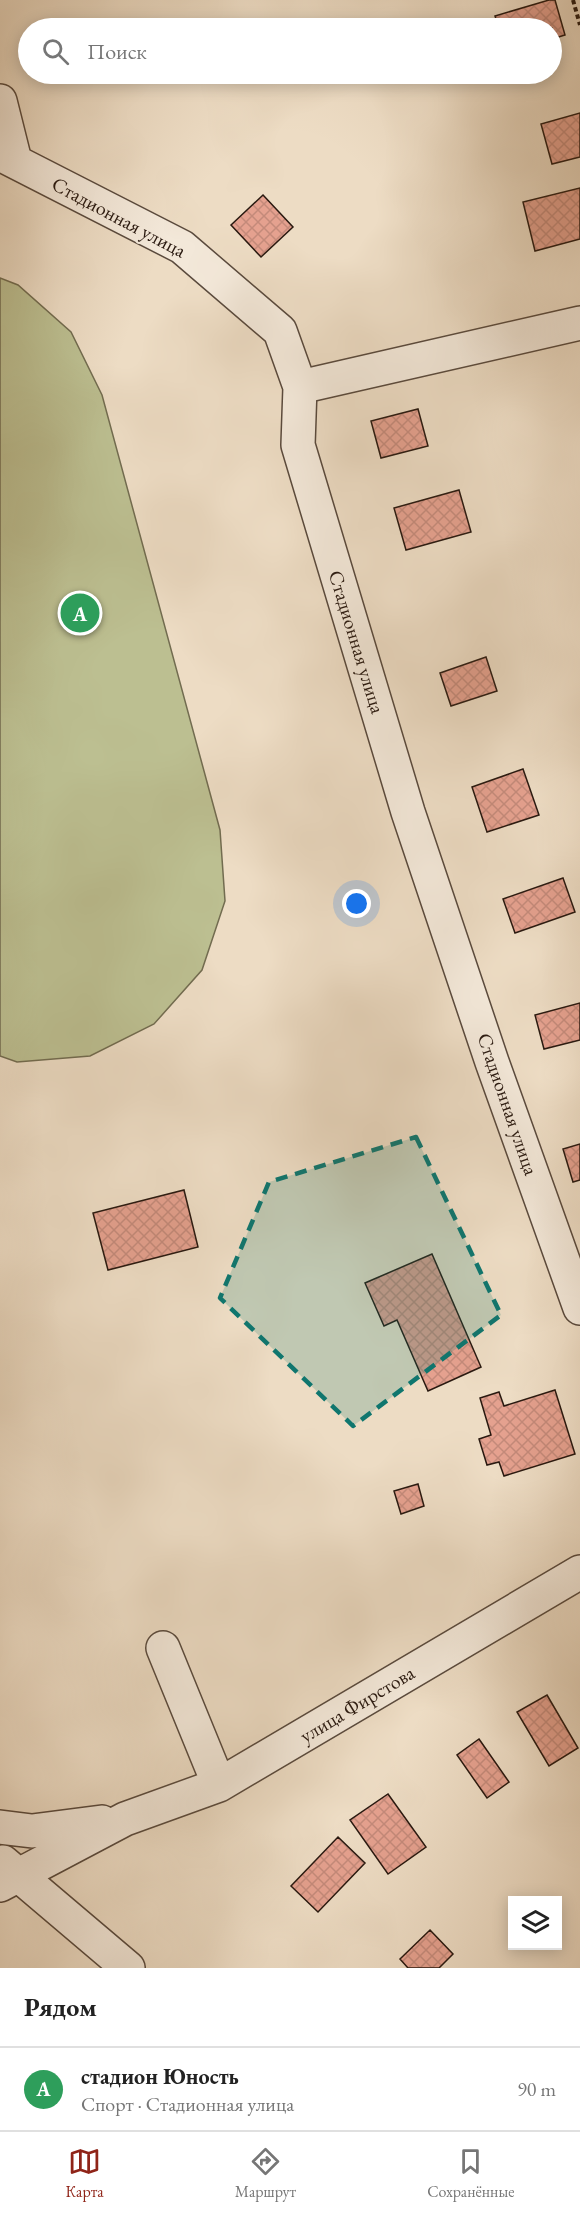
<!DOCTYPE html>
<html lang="ru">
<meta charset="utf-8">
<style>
:root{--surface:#fff;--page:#f2f2f2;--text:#222;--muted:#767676;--line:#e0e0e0;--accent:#8f2418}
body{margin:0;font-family:"EB Garamond",serif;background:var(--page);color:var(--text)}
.controls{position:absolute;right:18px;bottom:18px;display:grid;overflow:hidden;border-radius:0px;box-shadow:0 3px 15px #0003}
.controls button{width:54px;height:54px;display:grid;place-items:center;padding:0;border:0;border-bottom:2px solid var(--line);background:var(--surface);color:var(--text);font:30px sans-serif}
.you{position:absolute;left:357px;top:904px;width:21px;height:21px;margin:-15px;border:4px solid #fff;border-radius:50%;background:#1a73e8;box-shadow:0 0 0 9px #1a73e833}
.badge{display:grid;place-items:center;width:39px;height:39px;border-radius:50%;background:var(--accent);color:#fff;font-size:20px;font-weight:700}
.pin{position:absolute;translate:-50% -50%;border:3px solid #fff;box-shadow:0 2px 6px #0006}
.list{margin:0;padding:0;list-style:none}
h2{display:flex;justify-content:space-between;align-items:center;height:78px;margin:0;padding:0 24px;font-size:26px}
h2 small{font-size:20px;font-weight:400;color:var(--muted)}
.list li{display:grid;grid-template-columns:39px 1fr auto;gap:18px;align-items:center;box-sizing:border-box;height:84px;padding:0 24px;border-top:2px solid var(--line)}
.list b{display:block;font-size:22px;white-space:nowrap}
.list p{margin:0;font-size:20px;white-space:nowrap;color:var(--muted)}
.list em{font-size:20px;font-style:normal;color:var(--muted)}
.icon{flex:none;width:33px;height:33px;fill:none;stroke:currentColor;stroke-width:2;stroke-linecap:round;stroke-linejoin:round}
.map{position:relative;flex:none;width:580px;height:1968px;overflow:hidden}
.search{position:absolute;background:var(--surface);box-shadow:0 3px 15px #0003;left:18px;right:18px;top:18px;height:66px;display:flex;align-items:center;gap:15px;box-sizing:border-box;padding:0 21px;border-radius:33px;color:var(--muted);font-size:22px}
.sheet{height:162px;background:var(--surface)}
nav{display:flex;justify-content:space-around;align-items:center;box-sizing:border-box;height:84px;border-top:2px solid var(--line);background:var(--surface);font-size:16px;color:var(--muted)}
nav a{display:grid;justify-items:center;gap:3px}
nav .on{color:var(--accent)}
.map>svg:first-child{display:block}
</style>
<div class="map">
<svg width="580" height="1968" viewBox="0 0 580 1968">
<defs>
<pattern id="building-cross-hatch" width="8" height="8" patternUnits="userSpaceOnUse" patternTransform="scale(1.5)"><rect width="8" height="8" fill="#e5a18f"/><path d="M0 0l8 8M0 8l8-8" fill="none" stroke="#c48a7a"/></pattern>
</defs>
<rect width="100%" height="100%" fill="#eddcc4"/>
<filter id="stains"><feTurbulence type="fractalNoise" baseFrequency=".00333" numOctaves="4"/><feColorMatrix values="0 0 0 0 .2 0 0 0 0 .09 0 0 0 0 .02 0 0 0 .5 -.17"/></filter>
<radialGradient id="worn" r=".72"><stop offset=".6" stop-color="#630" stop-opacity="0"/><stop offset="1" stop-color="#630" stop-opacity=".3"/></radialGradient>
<path fill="#bcbf91" stroke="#726c50" stroke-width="1.5" d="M 0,278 L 18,285 L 71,332 L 102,395 L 220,830 L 225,901 L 202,970 L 154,1024 L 90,1056 L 17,1062 L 0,1056 Z"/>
<path fill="url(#building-cross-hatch)" stroke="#291910" stroke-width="1.5" d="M 549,0 L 555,0 L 565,35 L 552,39 L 552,28 L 499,28 L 495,16 Z
M 580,113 L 580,157 L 552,164 L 541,124 Z
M 580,188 L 580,239 L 535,251 L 523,202 Z
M 263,195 L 293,227 L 261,257 L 231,225 Z
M 418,409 L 428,446 L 381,458 L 371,421 Z
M 459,490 L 471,532 L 406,550 L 394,508 Z
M 486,657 L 497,691 L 451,706 L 440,673 Z
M 523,769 L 539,815 L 487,832 L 472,787 Z
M 563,878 L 575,912 L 515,933 L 503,899 Z
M 580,1003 L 580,1040 L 544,1049 L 535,1015 Z
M 580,1144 L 580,1180 L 573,1182 L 563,1149 Z
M 184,1190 L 198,1247 L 108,1270 L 93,1213 Z
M 432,1254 L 481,1367 L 428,1391 L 397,1320 L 384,1326 L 365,1283 Z
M 555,1390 L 575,1454 L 504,1476 L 499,1462 L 487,1465 L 479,1439 L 491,1435 L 480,1398 L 499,1392 L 504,1406 Z
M 418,1484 L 424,1506 L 401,1514 L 394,1491 Z
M 547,1695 L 578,1748 L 549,1766 L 517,1712 Z
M 479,1739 L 509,1782 L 487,1798 L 457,1755 Z
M 388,1794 L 426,1847 L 388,1874 L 350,1820 Z
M 338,1837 L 365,1863 L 318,1912 L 291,1886 Z
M 430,1930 L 453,1954 L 439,1968 L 408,1968 L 400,1959 Z"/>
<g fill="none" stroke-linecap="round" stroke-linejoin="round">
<defs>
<path id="minor" d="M 0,101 L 15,161
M 0,154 L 182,247 L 280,331 L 300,387 L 298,445 L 408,812 L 492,1062 L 580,1308
M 300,387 L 580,323
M 163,1648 L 219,1785
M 0,1827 L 32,1831 L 102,1822
M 3,1862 L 128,1968
M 0,1885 L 125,1819 L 219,1785 L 580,1572"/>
</defs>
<use href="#minor" stroke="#5a4a3d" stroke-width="36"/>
<path stroke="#291910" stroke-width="4" stroke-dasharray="4.5 3" stroke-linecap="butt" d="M 573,0 L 580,25"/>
<use href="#minor" stroke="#f3e8d9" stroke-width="33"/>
</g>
<path fill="#0f766e" fill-opacity="0.2" stroke="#0f766e" stroke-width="4.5" stroke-dasharray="12 8" stroke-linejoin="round" d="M 416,1137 L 501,1315 L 353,1426 L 220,1298 L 269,1182 Z"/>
<g text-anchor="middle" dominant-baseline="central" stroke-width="4.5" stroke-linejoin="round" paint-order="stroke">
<g font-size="20" fill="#291910" stroke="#f3e8d9">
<text transform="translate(119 217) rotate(28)">Стадионная улица</text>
<text transform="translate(357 642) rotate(73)">Стадионная улица</text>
<text transform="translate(508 1104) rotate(71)">Стадионная улица</text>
<text transform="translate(357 1704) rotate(-31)">улица Фирстова</text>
</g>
</g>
<rect width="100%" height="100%" filter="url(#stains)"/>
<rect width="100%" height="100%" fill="url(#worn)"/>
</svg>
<div class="controls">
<button><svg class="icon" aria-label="layers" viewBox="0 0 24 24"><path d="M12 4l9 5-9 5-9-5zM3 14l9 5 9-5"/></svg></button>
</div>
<div class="you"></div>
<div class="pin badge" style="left:80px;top:613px;background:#2e9e5b">A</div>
<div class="search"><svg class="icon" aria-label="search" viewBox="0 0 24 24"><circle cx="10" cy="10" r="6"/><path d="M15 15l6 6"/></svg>Поиск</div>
</div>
<section class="sheet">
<h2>Рядом<small></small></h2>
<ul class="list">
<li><span class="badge" style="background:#2e9e5b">A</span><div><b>стадион Юность</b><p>Спорт · Стадионная улица</p></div><em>90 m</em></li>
</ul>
</section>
<nav>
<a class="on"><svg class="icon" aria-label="map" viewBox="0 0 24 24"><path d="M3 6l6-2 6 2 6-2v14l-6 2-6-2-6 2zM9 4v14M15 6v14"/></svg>Карта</a>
<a><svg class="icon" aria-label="directions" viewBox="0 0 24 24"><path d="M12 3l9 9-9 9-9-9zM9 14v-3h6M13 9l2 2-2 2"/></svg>Маршрут</a>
<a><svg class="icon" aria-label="saved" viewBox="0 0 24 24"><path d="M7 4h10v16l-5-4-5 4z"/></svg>Сохранённые</a>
</nav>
